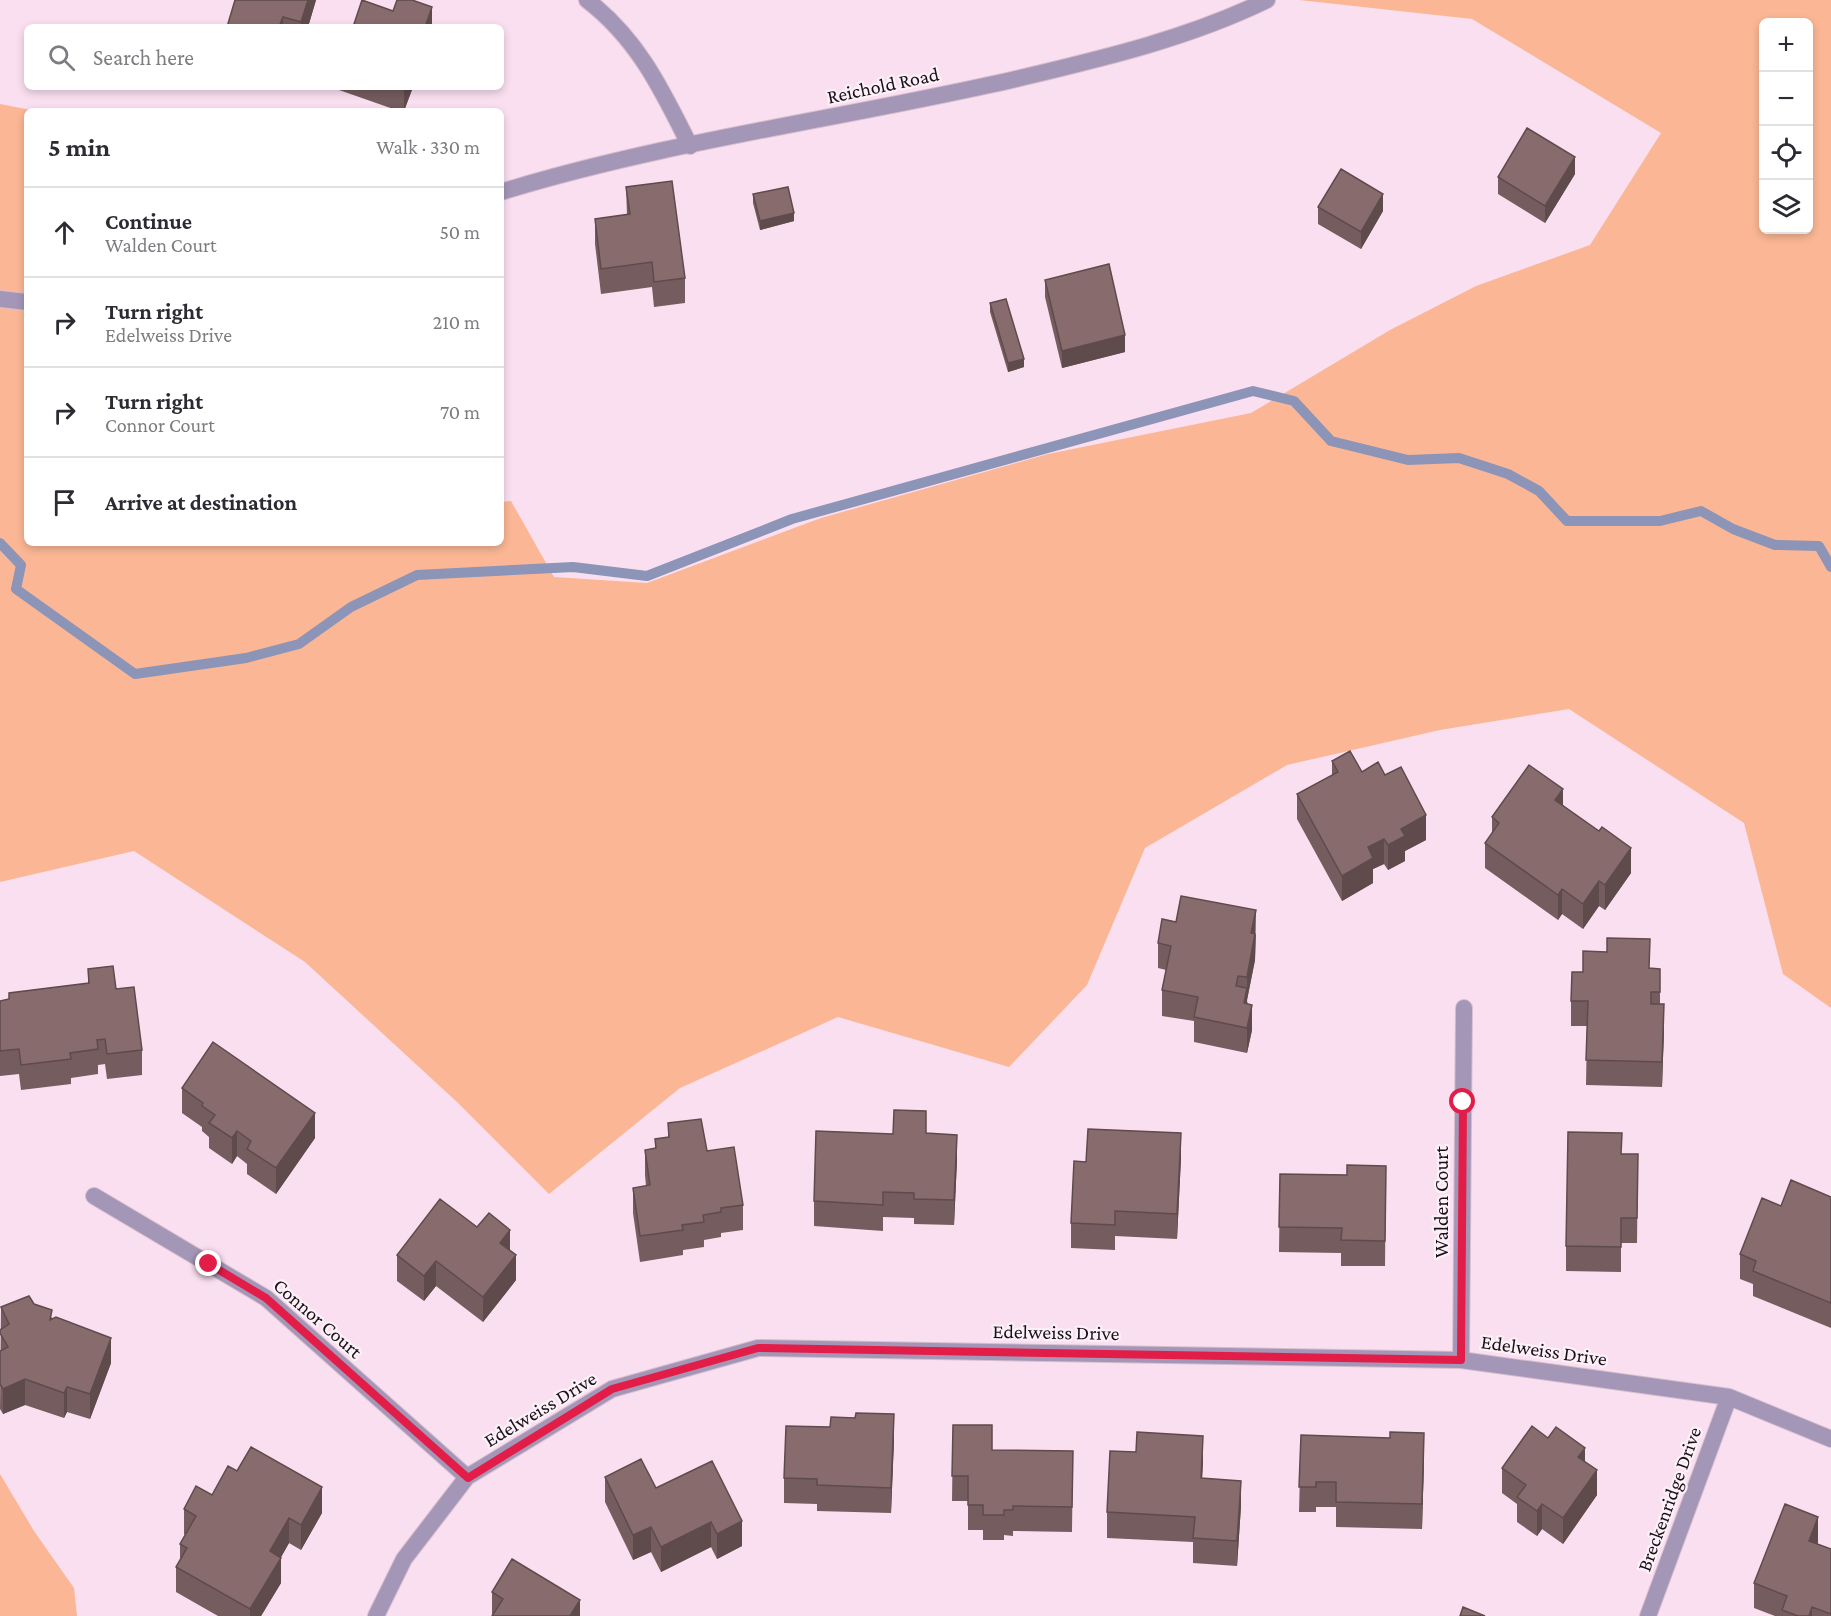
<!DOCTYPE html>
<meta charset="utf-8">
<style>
:root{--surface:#fff;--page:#f2f2f3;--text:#2b2b33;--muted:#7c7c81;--line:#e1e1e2}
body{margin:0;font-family:"Crimson Pro",serif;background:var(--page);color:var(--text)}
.controls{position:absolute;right:18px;top:18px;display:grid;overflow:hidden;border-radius:9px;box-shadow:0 3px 9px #0003}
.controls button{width:54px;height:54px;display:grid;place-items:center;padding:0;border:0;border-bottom:2px solid var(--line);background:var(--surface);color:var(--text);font:30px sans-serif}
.stop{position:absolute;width:18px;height:18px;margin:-14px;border:4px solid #e11d48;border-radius:50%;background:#fff}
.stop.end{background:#e11d48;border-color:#fff;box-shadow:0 2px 6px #0008}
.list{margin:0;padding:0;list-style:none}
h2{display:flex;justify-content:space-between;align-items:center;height:78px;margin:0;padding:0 24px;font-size:26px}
h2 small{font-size:20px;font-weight:400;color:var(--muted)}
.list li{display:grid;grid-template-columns:39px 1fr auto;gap:18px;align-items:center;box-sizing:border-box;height:90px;padding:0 24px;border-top:2px solid var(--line)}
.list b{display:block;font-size:22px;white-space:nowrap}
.list p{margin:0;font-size:20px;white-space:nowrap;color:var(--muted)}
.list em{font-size:20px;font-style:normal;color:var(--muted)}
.icon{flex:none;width:33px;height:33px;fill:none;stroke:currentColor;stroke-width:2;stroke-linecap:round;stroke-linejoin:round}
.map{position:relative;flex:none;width:1831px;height:1616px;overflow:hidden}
.search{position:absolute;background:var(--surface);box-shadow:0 3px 9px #0003;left:24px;top:24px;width:480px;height:66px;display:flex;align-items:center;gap:15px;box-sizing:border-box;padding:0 21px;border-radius:9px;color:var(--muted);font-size:22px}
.panel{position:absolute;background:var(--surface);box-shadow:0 3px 9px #0003;left:24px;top:108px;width:480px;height:438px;border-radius:9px}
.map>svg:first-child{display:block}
</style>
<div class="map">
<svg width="1831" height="1616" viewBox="0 0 1831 1616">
<rect width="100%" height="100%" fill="#fadff0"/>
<path fill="#fbb795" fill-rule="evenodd" d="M 1299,0 L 1831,0 L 1831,1008 L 1783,974 L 1744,823 L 1569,709 L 1440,730 L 1287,765 L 1145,848 L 1087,985 L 1009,1067 L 838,1017 L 680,1088 L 549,1194 L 457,1102 L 305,962 L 134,851 L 0,882 L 0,104 L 36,111 L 27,111 L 27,543 L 501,543 L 501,502 L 511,501 L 554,577 L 647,583 L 821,518 L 1048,454 L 1251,413 L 1390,330 L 1476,286 L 1590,245 L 1661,133 L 1472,19 ZM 1764,22 L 1808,22 L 1808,230 L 1764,230 Z
M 0,1474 L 34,1531 L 74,1588 L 77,1616 L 0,1616 Z"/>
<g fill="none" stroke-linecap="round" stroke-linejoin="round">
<path stroke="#8c94b7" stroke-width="10" d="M 0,543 L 21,565 L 16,589 L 135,674 L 246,658 L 299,644 L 351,607 L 417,575 L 573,567 L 647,576 L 792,519 L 1253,391 L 1294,401 L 1331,441 L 1408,460 L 1459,458 L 1508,474 L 1539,491 L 1567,521 L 1660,521 L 1701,511 L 1733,529 L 1775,545 L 1819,546 L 1831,567"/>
<defs>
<path id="minor" d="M 587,0 C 638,39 662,90 690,146
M 94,1196 L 266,1298 L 467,1477
M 1461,1360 L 1464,1008
M 376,1616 L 404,1559 L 467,1477 L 612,1389 L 758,1348 L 1461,1360 L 1729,1397 L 1831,1439
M 1648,1616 L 1729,1397"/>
<path id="tertiary" d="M 501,192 C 670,140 848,118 1020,78 C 1104,58 1189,38 1267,0
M 0,299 L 27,302"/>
</defs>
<use href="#minor" stroke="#d6becd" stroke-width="18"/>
<use href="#tertiary" stroke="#d6becd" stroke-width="18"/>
<use href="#minor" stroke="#a496b7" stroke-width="16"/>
<use href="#tertiary" stroke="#a496b7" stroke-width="16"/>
</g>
<path fill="#755c5e" d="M 316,0 L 308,27 L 227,27 Z
M 339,87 L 413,87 L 404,111 L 399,111 L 339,90 Z
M 1575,174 L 1545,223 L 1498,194 L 1498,177 Z
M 626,187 L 685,278 L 685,303 L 654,307 L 652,287 L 601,294 L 595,244 L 595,219 L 627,215 Z
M 753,194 L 794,221 L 760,230 L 753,203 Z
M 1318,207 L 1383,211 L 1361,249 L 1318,224 Z
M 1045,280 L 1125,352 L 1062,368 L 1045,297 Z
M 990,303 L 1024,367 L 1008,372 L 990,312 Z
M 1332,761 L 1362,772 L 1385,775 L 1426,840 L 1405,851 L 1405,861 L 1388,870 L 1384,864 L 1373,869 L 1373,883 L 1342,901 L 1297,819 L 1297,794 L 1332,776 Z
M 1563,805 L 1631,873 L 1605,910 L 1599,906 L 1583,929 L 1562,914 L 1558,920 L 1485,868 L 1485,843 L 1492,833 L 1492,817 Z
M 1256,935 L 1255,960 L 1247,1000 L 1252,1030 L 1247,1053 L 1194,1042 L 1194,1021 L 1162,1016 L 1162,990 L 1166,970 L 1158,968 L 1158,943 Z
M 1650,968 L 1660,969 L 1660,1004 L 1664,1029 L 1662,1087 L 1586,1085 L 1587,1026 L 1571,1026 L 1571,1001 Z
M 88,969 L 116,989 L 142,1050 L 142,1075 L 107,1079 L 105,1064 L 98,1065 L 98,1074 L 71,1078 L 71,1084 L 21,1090 L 19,1074 L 0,1076 L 0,1001 L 9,1000 L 9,993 L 88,983 Z
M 182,1088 L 315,1138 L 276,1194 L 247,1174 L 247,1164 L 237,1156 L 232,1164 L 209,1148 L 209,1137 L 202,1131 L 202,1127 L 182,1113 Z
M 668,1123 L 707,1151 L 743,1205 L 743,1230 L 721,1233 L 721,1237 L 704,1240 L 704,1247 L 683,1250 L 683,1255 L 640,1262 L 633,1213 L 633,1188 L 646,1186 L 645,1175 L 645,1150 L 655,1149 L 655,1139 L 668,1137 Z
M 926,1133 L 957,1160 L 954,1225 L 914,1224 L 914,1218 L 883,1217 L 883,1231 L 814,1226 L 814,1201 L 893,1134 Z
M 1622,1154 L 1638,1154 L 1637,1243 L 1621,1243 L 1621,1272 L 1566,1271 L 1566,1246 Z
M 1181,1158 L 1177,1239 L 1115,1236 L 1115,1250 L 1071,1248 L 1071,1223 L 1086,1162 Z
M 1386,1166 L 1385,1266 L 1341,1266 L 1341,1253 L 1279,1252 L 1280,1174 L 1347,1175 Z
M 1831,1197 L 1831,1328 L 1753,1296 L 1753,1284 L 1740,1279 L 1740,1254 L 1781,1206 Z
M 477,1227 L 510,1251 L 516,1280 L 483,1322 L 436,1286 L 424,1301 L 397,1281 L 397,1255 Z
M 34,1304 L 111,1363 L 90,1419 L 67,1412 L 64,1418 L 25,1405 L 3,1414 L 0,1409 L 1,1307 Z
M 953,1425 L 992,1450 L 1073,1451 L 1072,1532 L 1013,1531 L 1013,1536 L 1004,1535 L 1004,1540 L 983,1540 L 983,1530 L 968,1530 L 968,1501 L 952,1501 Z
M 1301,1435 L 1424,1458 L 1422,1529 L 1336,1527 L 1336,1507 L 1316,1507 L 1316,1512 L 1299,1512 Z
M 1548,1438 L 1585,1461 L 1597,1495 L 1563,1544 L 1542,1529 L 1537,1536 L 1517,1522 L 1517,1504 L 1502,1493 L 1502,1468 Z
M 894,1440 L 891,1513 L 817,1511 L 817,1504 L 784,1503 L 784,1478 Z
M 712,1461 L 742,1546 L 717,1559 L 711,1547 L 661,1572 L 651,1552 L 633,1560 L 605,1502 L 605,1477 L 656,1488 Z
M 1203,1461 L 1202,1478 L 1241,1506 L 1237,1566 L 1193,1563 L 1193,1542 L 1107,1538 L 1107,1512 Z
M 237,1471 L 322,1513 L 301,1550 L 289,1543 L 281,1557 L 281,1583 L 261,1616 L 218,1616 L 176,1592 L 176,1567 L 180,1561 L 180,1544 L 185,1535 L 184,1534 L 184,1509 L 212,1495 Z
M 1818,1542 L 1818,1544 L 1831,1549 L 1831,1616 L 1775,1616 L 1754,1608 L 1754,1583 Z
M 492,1592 L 580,1616 L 492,1616 Z"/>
<path fill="#5f4b4c" d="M 308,0 L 316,0 L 308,27 L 301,27 L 301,22 Z
M 432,7 L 432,27 L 425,27 Z
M 283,17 L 283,27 L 279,27 Z
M 404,87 L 413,87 L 404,111 Z
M 1575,157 L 1575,174 L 1545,223 L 1545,206 Z
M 1383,194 L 1383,211 L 1361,249 L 1361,232 Z
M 794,213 L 794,221 L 760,230 L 760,221 Z
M 1125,335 L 1125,352 L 1062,368 L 1062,351 Z
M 1024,359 L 1024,367 L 1008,372 L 1008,363 Z
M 1563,789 L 1563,814 L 1555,800 Z
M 1426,815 L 1426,840 L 1405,851 L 1405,861 L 1388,870 L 1388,845 L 1401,829 Z
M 1384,839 L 1384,864 L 1373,869 L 1373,883 L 1342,901 L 1342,876 L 1368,847 Z
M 1631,848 L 1631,873 L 1605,910 L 1605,885 Z
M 1599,881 L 1599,906 L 1583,929 L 1583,904 Z
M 1562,889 L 1562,914 L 1558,920 L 1558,895 Z
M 1256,910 L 1255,960 L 1247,1000 L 1247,1013 L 1244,1028 L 1244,1003 L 1247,990 L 1247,977 L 1251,933 Z
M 1664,1004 L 1664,1029 L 1662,1087 L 1662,1062 Z
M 1252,1005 L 1252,1030 L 1247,1053 L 1247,1028 Z
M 315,1113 L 315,1138 L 276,1194 L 276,1168 Z
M 237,1131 L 237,1156 L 232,1164 L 232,1138 Z
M 1181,1133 L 1181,1158 L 1177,1239 L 1177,1214 Z
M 957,1135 L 957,1160 L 954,1225 L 954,1200 Z
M 510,1230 L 510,1255 L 500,1243 Z
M 516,1255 L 516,1280 L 483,1322 L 483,1297 Z
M 436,1261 L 436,1286 L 424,1301 L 424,1276 Z
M 111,1338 L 111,1363 L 90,1419 L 90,1394 Z
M 25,1379 L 25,1405 L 3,1414 L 3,1389 Z
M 67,1387 L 67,1412 L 64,1418 L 64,1393 Z
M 894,1414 L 894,1440 L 891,1513 L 891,1488 Z
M 1424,1433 L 1424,1458 L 1422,1529 L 1422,1504 Z
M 1203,1436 L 1203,1461 L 1201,1503 L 1201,1478 Z
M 1585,1448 L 1585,1473 L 1578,1457 Z
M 1597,1470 L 1597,1495 L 1563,1544 L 1563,1518 Z
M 1241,1481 L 1241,1506 L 1237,1566 L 1237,1541 Z
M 322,1487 L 322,1513 L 301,1550 L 301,1525 Z
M 1542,1504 L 1542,1529 L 1537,1536 L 1537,1511 Z
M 1818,1517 L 1818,1542 L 1809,1566 L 1809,1541 Z
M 289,1518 L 289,1543 L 275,1568 L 281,1558 L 281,1583 L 261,1616 L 250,1616 L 250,1609 L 270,1551 Z
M 742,1521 L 742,1546 L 717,1559 L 717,1534 Z
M 711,1522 L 711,1547 L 661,1572 L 661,1547 Z
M 651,1527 L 651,1552 L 633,1560 L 633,1535 Z
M 580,1600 L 580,1616 L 570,1616 Z
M 1812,1607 L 1812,1616 L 1809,1616 Z"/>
<path fill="#886b6d" stroke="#5f4b4c" stroke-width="1.5" d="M 235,0 L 308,0 L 301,22 L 283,17 L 279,27 L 227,27 Z
M 362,0 L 393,11 L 397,0 L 412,0 L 432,7 L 425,27 L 353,27 Z
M 1527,128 L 1575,157 L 1545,206 L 1498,177 Z
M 1341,169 L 1383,194 L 1361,232 L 1318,207 Z
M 672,181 L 685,278 L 654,282 L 652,262 L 601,269 L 595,219 L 630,214 L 626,187 Z
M 788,187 L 794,213 L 760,221 L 753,194 Z
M 1109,264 L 1125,335 L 1062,351 L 1045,280 Z
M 1006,299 L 1024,359 L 1008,363 L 990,303 Z
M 1350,751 L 1362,772 L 1378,762 L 1385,775 L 1401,767 L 1426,815 L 1401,829 L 1405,836 L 1388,845 L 1384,839 L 1368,847 L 1373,858 L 1342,876 L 1297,794 L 1338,772 L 1332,761 Z
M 1529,765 L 1563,789 L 1555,800 L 1599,831 L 1602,827 L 1631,848 L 1605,885 L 1599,881 L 1583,904 L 1562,889 L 1558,895 L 1485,843 L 1499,823 L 1492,817 Z
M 1181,896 L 1256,910 L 1251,933 L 1255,934 L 1247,977 L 1238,976 L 1236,986 L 1247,988 L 1244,1003 L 1252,1005 L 1247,1028 L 1194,1017 L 1198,997 L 1162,990 L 1171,946 L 1158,943 L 1162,919 L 1176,922 Z
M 1607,938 L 1650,939 L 1649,968 L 1660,969 L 1660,992 L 1651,992 L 1651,1004 L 1664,1004 L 1662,1062 L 1586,1060 L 1588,1001 L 1571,1001 L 1572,972 L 1583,972 L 1583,951 L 1607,952 Z
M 113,966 L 116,989 L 134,987 L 142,1050 L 107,1054 L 105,1039 L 97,1040 L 98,1049 L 70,1053 L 71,1059 L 21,1065 L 19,1049 L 0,1051 L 0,1001 L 9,999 L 9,993 L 89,983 L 88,969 Z
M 213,1042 L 315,1113 L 276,1168 L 247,1149 L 251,1141 L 237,1131 L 232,1138 L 209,1123 L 215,1115 L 202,1106 L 203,1103 L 182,1088 Z
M 894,1110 L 926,1111 L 926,1133 L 957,1135 L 954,1200 L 914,1199 L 914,1193 L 883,1192 L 883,1205 L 814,1201 L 816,1131 L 893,1134 Z
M 701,1119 L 707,1151 L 734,1147 L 743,1205 L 721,1208 L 721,1212 L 703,1215 L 704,1222 L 682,1225 L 683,1230 L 640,1236 L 633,1188 L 650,1185 L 645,1150 L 656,1148 L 655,1139 L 669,1137 L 668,1123 Z
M 1088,1129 L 1181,1133 L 1177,1214 L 1115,1211 L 1115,1225 L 1071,1223 L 1074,1161 L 1086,1162 Z
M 1568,1132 L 1622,1133 L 1621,1154 L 1638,1154 L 1637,1218 L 1621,1218 L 1621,1247 L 1566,1246 Z
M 1347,1165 L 1386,1166 L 1385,1241 L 1341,1240 L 1342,1228 L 1279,1227 L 1280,1174 L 1347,1175 Z
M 1791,1180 L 1831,1197 L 1831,1303 L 1753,1271 L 1756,1261 L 1740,1254 L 1762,1198 L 1781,1206 Z
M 440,1199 L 477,1227 L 489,1213 L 510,1230 L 500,1243 L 516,1255 L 483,1297 L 436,1261 L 424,1276 L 397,1255 Z
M 29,1296 L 34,1304 L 52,1310 L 50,1320 L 56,1317 L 111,1338 L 90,1394 L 67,1387 L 64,1393 L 25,1379 L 3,1389 L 0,1384 L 0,1351 L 8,1347 L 0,1333 L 0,1330 L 9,1324 L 1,1307 Z
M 856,1413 L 894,1414 L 891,1488 L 817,1485 L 817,1479 L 784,1478 L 786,1426 L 830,1427 L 831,1417 L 855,1418 Z
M 953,1425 L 992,1425 L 992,1450 L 1073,1451 L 1072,1507 L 1013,1506 L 1013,1510 L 1004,1510 L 1004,1515 L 983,1515 L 983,1505 L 968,1505 L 968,1476 L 952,1476 Z
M 1532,1426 L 1548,1438 L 1556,1427 L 1585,1448 L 1578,1457 L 1597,1470 L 1563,1518 L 1542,1504 L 1537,1511 L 1517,1497 L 1526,1485 L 1502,1468 Z
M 1137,1432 L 1203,1436 L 1201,1478 L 1241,1481 L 1237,1541 L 1193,1538 L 1195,1517 L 1107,1512 L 1110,1451 L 1136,1452 Z
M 1390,1432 L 1424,1433 L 1422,1504 L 1336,1502 L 1336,1482 L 1316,1482 L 1316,1487 L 1299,1487 L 1301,1435 L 1390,1438 Z
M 251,1447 L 322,1487 L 301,1525 L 289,1518 L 270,1551 L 281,1558 L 250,1609 L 176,1567 L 187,1548 L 180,1544 L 196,1516 L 184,1509 L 196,1486 L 212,1495 L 228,1466 L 237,1471 Z
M 641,1459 L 656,1488 L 712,1461 L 742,1521 L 717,1534 L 711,1522 L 661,1547 L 651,1527 L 633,1535 L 605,1477 Z
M 1785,1504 L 1818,1517 L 1809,1541 L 1831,1549 L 1831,1614 L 1812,1607 L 1809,1616 L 1798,1616 L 1782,1610 L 1787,1596 L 1754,1583 Z
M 512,1559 L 580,1600 L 570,1616 L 492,1616 L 503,1599 L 492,1592 Z
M 1463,1607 L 1485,1616 L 1460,1616 Z"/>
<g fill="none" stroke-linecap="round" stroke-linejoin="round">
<path stroke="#e11d48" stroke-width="8" d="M 209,1264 L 266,1298 L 468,1478 L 612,1389 L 758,1348 L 1461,1360 L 1463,1102"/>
</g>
<g text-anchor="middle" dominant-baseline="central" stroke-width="4.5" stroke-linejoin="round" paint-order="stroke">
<g font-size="20" fill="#191016" stroke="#fdf1f9">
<text transform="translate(883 85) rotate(-12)">Reichold Road</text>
<text transform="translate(1441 1202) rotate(-90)">Walden Court</text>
<text transform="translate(318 1318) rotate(41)">Connor Court</text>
<text transform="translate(1056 1332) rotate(1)">Edelweiss Drive</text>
<text transform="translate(1544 1350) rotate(8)">Edelweiss Drive</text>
<text transform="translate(540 1409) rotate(-31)">Edelweiss Drive</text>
<text transform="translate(1669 1499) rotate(-70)">Breckenridge Drive</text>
</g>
</g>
</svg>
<div class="controls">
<button>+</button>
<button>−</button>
<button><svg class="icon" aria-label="locate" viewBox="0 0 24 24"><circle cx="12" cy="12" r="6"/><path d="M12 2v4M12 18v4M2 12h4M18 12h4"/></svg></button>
<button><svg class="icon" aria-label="layers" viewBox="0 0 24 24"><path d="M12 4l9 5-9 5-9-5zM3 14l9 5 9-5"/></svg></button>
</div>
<div class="stop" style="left:1463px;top:1102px"></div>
<div class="stop end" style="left:209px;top:1264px"></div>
<div class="search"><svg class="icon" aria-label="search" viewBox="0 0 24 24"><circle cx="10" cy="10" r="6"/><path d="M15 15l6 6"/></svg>Search here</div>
<section class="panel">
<h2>5 min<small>Walk · 330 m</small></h2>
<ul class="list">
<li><svg class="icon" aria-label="ahead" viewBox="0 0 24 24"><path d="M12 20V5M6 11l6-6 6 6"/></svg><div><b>Continue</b><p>Walden Court</p></div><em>50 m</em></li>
<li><svg class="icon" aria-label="right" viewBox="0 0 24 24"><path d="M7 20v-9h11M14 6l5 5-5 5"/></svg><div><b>Turn right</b><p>Edelweiss Drive</p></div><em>210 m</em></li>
<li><svg class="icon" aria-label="right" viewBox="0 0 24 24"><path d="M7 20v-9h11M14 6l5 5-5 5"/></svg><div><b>Turn right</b><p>Connor Court</p></div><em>70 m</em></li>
<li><svg class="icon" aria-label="arrive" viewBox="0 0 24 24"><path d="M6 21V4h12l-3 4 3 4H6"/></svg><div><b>Arrive at destination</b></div></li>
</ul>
</section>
</div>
